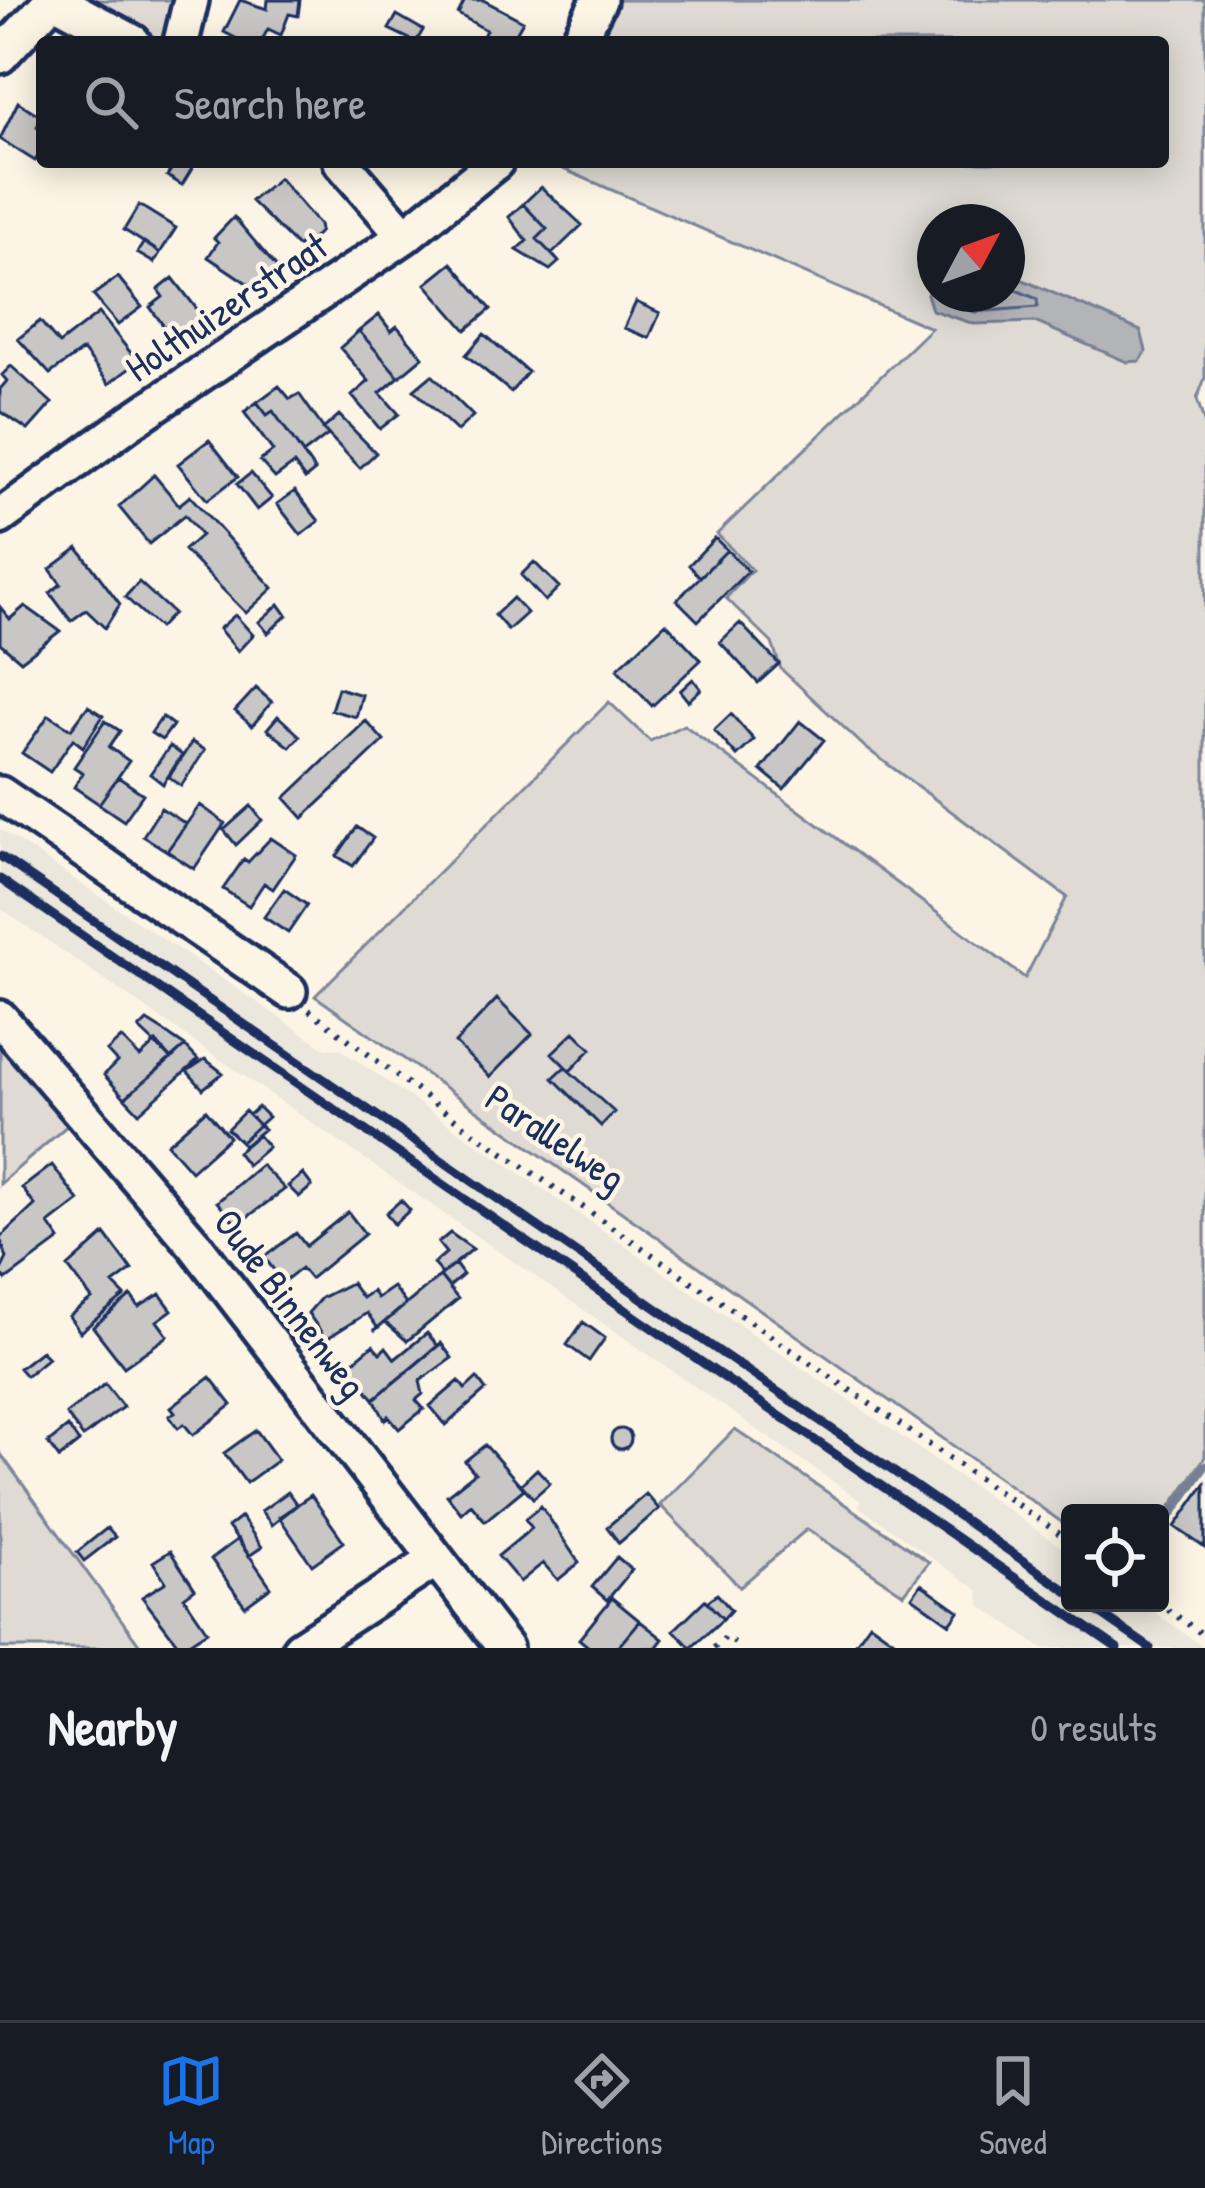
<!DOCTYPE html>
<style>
:root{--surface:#171b24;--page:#242831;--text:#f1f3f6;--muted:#9ea1a6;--line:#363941;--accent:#1a73e8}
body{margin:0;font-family:"Patrick Hand",sans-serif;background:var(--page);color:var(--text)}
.controls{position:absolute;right:36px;bottom:36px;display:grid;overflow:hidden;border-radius:12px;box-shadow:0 6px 30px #0003}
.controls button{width:108px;height:108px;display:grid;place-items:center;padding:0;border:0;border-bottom:3px solid var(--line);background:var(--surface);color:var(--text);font:60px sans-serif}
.compass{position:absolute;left:917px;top:204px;width:108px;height:108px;border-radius:50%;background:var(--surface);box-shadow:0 6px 30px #0003;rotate:49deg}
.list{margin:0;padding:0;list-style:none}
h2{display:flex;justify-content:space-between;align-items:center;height:156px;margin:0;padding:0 48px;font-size:51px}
h2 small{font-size:39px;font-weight:400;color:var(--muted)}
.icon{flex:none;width:66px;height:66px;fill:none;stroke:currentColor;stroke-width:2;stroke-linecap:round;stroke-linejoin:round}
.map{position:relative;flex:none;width:1205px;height:1648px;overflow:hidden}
.search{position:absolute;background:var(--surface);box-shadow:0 6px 30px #0003;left:36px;right:36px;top:36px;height:132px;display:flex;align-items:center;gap:30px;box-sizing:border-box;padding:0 42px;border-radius:12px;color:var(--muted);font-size:45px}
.sheet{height:372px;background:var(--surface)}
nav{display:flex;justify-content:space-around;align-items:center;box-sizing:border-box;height:168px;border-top:3px solid var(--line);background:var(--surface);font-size:33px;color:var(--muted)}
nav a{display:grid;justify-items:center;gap:6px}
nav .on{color:var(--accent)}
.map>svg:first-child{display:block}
</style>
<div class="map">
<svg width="1205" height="1648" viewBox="0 0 1205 1648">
<rect width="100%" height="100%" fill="#fcf5e5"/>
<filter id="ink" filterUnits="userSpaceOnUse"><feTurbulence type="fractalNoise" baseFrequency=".00833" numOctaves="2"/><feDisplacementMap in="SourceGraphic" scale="24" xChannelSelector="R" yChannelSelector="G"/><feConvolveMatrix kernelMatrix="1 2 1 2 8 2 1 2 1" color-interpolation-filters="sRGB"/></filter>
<g filter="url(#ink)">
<path fill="#ece7dc" d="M 0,829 L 325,1048 L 340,1049 L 1070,1553 L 1070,1603 L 1142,1603 L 1205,1648 L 1041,1648 L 980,1605 L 979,1591 L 858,1506 L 861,1501 L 0,908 Z"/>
<path fill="#dfdbd4" stroke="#7d8599" stroke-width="3" fill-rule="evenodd" d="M 82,0 L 178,0 L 168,36 L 161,40 Z
M 616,0 L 1205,0 L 1205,378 L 1197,399 L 1205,425 L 1205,1457 L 1160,1522 L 1160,1513 L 1070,1513 L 1070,1528 L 315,996 L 609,702 L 650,741 L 684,725 L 1025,978 L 1067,897 L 866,748 L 781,669 L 772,643 L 726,598 L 752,570 L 717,534 L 931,328 L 547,162 L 1163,162 L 1163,42 L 596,42 ZM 935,222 L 1007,222 L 1007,294 L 935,294 Z
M 0,1046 L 69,1124 L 0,1184 Z
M 735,1429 L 929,1562 L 904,1594 L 807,1529 L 740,1587 L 660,1505 Z
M 0,1453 L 142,1648 L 0,1648 Z"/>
<path fill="#b2b4b8" stroke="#767f94" stroke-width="3" d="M 1007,273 L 1141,331 L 1146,351 L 1140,361 L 1127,362 L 1035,322 L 974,324 L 932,310 L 927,294 L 935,275 L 935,294 L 1007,294 Z"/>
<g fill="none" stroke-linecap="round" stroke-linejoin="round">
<path stroke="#576482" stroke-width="3" d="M 940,294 L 944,302 L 975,312 L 1038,307 L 1037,299 L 1007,286"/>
<path stroke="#767f94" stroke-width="9" d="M 1169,1518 L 1205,1466"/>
</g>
<path fill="#c8c7c6" stroke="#1b2f5e" stroke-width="3" d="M 240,0 L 267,9 L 268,0 L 300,0 L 298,16 L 289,14 L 281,35 L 268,29 L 261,42 L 243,42 L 224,32 Z
M 465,0 L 483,0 L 523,21 L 511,42 L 480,42 L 486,30 L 458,14 Z
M 397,15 L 423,30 L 416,42 L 389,29 Z
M 18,102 L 42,117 L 37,127 L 42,130 L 42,150 L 35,161 L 0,139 Z
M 176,162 L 196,162 L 182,185 L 167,176 Z
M 279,178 L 319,225 L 320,231 L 308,244 L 304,240 L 298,247 L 251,201 Z
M 541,187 L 582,225 L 552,254 L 559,262 L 537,239 L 547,229 L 523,204 Z
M 523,204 L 547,229 L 537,239 L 559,262 L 550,270 L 517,250 L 527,241 L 509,217 Z
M 139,205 L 176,228 L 160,253 L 124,230 Z
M 234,217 L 277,268 L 256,289 L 208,257 L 218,242 L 214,238 Z
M 144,242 L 160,253 L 154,263 L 137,253 Z
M 452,263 L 491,309 L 466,330 L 426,284 Z
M 118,277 L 142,307 L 118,325 L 93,295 Z
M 173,278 L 203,317 L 173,339 L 150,307 L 163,297 L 158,290 Z
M 636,302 L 660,313 L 649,338 L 624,328 Z
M 99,313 L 138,362 L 109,384 L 83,350 L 50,374 L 18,339 L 40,321 L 59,344 Z
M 379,315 L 391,331 L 397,326 L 423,357 L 399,377 L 359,331 Z
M 359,331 L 399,377 L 380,393 L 399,414 L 380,429 L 352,396 L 369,381 L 340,348 Z
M 484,334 L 528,372 L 511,392 L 466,355 Z
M 11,366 L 52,403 L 28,430 L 0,411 L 0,389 L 7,381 L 2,375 Z
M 432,375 L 473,416 L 457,431 L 414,390 Z
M 279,386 L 290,399 L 299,394 L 328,435 L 303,454 L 273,411 L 267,415 L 257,402 Z
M 257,402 L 267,415 L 273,411 L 315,471 L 305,479 L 294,464 L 275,478 L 260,461 L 273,451 L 244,412 Z
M 339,415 L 376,453 L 360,468 L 323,429 Z
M 209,440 L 238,477 L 207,500 L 178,464 Z
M 251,473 L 272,498 L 257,510 L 237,484 Z
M 154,475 L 179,505 L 190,496 L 273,588 L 246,613 L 184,550 L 201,535 L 185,515 L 149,544 L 119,507 Z
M 295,491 L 319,521 L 301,535 L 277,504 Z
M 715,538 L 727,550 L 700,577 L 689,565 Z
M 78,548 L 120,604 L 105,628 L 86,610 L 71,621 L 50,593 L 61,584 L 50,569 Z
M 727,550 L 748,571 L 698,621 L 677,600 Z
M 534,562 L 559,587 L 545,601 L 521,575 Z
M 139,582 L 173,613 L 159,628 L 125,597 Z
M 513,598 L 527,613 L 508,630 L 495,615 Z
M 279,604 L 287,615 L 268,633 L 259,622 Z
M 25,606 L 60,631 L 21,661 L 0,643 L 0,607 L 10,619 Z
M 235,615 L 253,635 L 238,651 L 219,629 Z
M 666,623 L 701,660 L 652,706 L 617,669 Z
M 740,623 L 779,664 L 758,683 L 720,642 Z
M 693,679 L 701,689 L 688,701 L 680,691 Z
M 256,688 L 272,702 L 252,726 L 235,711 Z
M 338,688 L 362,695 L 356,717 L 331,710 Z
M 88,706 L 103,716 L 83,747 L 73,739 L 50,772 L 22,753 L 49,715 L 71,729 Z
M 731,714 L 754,740 L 737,756 L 714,730 Z
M 278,716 L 300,736 L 290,747 L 267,729 Z
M 162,717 L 173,725 L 162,740 L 151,733 Z
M 105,721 L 120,731 L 109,747 L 129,761 L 99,804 L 74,787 L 83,773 L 74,767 Z
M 366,721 L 384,741 L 303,818 L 285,798 Z
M 800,721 L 824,740 L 784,789 L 761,770 Z
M 192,742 L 205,750 L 181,786 L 169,777 Z
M 170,746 L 182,755 L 163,784 L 150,774 Z
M 118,777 L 143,794 L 124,821 L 99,804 Z
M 200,805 L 225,823 L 194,869 L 167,851 Z
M 251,806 L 262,820 L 236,845 L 224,830 Z
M 161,808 L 186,824 L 167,851 L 143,836 Z
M 357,827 L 373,838 L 353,866 L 337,856 Z
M 271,838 L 296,855 L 273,889 L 264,883 L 249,906 L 223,889 L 244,859 L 248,862 Z
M 284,889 L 307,905 L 288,933 L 264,917 Z
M 497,999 L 532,1034 L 490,1077 L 455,1043 Z
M 147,1021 L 163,1031 L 185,1046 L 171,1059 L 139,1029 Z
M 574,1032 L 591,1049 L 570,1071 L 552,1053 Z
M 121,1038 L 140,1057 L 156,1042 L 171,1059 L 125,1098 L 104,1075 L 117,1062 L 107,1051 Z
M 185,1046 L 198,1060 L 139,1113 L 125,1098 Z
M 205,1059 L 223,1073 L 203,1089 L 187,1071 Z
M 565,1067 L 614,1112 L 601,1126 L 553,1078 Z
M 258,1107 L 268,1117 L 259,1125 L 264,1129 L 244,1146 L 241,1142 L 259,1125 L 249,1115 Z
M 206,1110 L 229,1137 L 191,1171 L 167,1144 Z
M 245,1111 L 259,1125 L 241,1142 L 227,1129 Z
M 258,1135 L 268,1147 L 247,1165 L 237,1152 Z
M 52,1165 L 79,1201 L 49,1224 L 60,1240 L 6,1280 L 0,1272 L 7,1258 L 0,1238 L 35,1205 L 22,1188 Z
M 261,1165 L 285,1189 L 237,1225 L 217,1202 Z
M 303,1174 L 312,1186 L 299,1197 L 288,1186 Z
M 401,1200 L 410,1210 L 394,1224 L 386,1213 Z
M 348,1212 L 365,1234 L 310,1279 L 301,1268 L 283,1282 L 264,1257 L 296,1233 L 306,1246 Z
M 450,1233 L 473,1249 L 442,1274 L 433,1264 L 446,1253 L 438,1243 Z
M 105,1234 L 132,1270 L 113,1284 L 125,1296 L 80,1332 L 69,1316 L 92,1299 L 68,1267 Z
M 455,1264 L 463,1275 L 449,1287 L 440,1276 Z
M 440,1276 L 458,1299 L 407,1341 L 385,1322 Z
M 351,1283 L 362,1298 L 372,1291 L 377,1298 L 393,1287 L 406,1304 L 374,1331 L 377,1327 L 367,1313 L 326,1339 L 308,1313 L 321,1298 Z
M 160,1294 L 172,1310 L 157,1321 L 168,1336 L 124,1367 L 93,1327 L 131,1296 L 139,1307 Z
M 583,1322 L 605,1338 L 589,1361 L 567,1345 Z
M 427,1333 L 438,1346 L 374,1399 L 348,1366 L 373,1345 L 380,1353 L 386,1347 L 395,1359 Z
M 441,1343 L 452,1358 L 420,1381 L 423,1394 L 416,1400 L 424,1409 L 399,1429 L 388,1416 L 385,1420 L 374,1399 Z
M 41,1351 L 48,1358 L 26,1376 L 19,1368 Z
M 210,1377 L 232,1405 L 193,1435 L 184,1424 L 178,1428 L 169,1416 L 175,1412 L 171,1407 Z
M 477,1378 L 486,1390 L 446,1425 L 430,1406 L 459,1381 L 465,1389 Z
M 105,1384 L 123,1407 L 83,1437 L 66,1414 Z
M 68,1427 L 79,1442 L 59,1458 L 48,1443 Z
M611 1439a10 10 0 1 1 20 0a10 10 0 1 1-20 0Z
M 256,1430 L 278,1460 L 246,1483 L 224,1453 Z
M 485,1445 L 524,1489 L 485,1521 L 471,1504 L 461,1513 L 447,1495 L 475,1473 L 465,1461 Z
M 537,1469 L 550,1483 L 533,1498 L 521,1484 Z
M 1205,1484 L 1205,1548 L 1175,1527 Z
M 288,1492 L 297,1505 L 272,1525 L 261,1511 Z
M 646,1494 L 659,1509 L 619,1543 L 607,1527 Z
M 311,1495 L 344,1542 L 312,1565 L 279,1517 Z
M 541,1506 L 579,1563 L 558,1580 L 543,1563 L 520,1582 L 498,1556 L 532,1528 L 525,1519 Z
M 241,1517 L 262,1547 L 249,1556 L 228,1527 Z
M 107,1528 L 115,1537 L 84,1561 L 77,1552 Z
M 238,1539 L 271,1587 L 245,1606 L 211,1559 Z
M 170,1551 L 195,1589 L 184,1597 L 207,1631 L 181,1648 L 142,1597 L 166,1582 L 153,1562 Z
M 617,1557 L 632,1570 L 607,1600 L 592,1587 Z
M 921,1584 L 959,1611 L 950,1624 L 912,1597 Z
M 717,1594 L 731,1610 L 723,1619 L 707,1602 Z
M 612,1598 L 640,1621 L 617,1648 L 590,1648 L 579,1639 Z
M 705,1600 L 723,1619 L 691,1648 L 674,1630 Z
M 640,1621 L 663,1639 L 656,1648 L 617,1648 Z
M 870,1623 L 905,1648 L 853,1647 Z"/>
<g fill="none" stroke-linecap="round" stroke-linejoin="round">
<defs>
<path id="street" d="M 55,0 L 133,42
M 181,42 L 191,0
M 578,42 L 599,0
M 0,56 L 52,0
M 341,162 L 405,236
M 0,517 L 130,422 L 405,236 L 496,162
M 0,794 L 289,991
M 0,1018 L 195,1245 L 505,1648
M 300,1648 L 434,1561"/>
</defs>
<use href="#street" stroke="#1b2f5e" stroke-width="42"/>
<path stroke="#1b2f5e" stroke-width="6" stroke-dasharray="3 9" stroke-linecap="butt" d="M 309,1010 L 463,1125 L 1070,1541
M 1158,1603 L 1205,1636
M 714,1648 L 726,1637 L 742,1648"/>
<use href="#street" stroke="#fcf5e5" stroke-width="33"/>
<path stroke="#1b2f5e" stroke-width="9" d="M 0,856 L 1070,1593
M 0,879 L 1117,1648
M 1085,1603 L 1150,1648"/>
</g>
</g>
<g text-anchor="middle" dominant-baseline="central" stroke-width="9" stroke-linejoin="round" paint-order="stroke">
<g font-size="39" fill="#1b2f5e" stroke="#fcf5e5">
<text transform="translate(226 306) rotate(-34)">Holthuizerstraat</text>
<text transform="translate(556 1137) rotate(34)">Parallelweg</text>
<text transform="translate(291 1303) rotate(53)">Oude Binnenweg</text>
</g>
</g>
</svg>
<div class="controls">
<button><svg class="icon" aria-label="locate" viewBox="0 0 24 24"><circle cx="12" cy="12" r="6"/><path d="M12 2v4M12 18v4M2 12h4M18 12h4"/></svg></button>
</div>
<svg class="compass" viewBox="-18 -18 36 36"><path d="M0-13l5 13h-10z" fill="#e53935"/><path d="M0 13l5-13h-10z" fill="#9ea1a6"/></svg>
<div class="search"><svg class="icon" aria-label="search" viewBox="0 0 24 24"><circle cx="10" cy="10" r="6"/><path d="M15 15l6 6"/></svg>Search here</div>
</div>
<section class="sheet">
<h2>Nearby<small>0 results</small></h2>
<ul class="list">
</ul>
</section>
<nav>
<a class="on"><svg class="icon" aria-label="map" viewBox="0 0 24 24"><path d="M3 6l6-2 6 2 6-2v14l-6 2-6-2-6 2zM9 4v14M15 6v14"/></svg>Map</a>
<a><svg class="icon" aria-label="directions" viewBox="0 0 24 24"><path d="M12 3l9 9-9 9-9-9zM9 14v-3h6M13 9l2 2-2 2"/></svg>Directions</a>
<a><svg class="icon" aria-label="saved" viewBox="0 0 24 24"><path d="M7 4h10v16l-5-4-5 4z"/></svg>Saved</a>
</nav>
